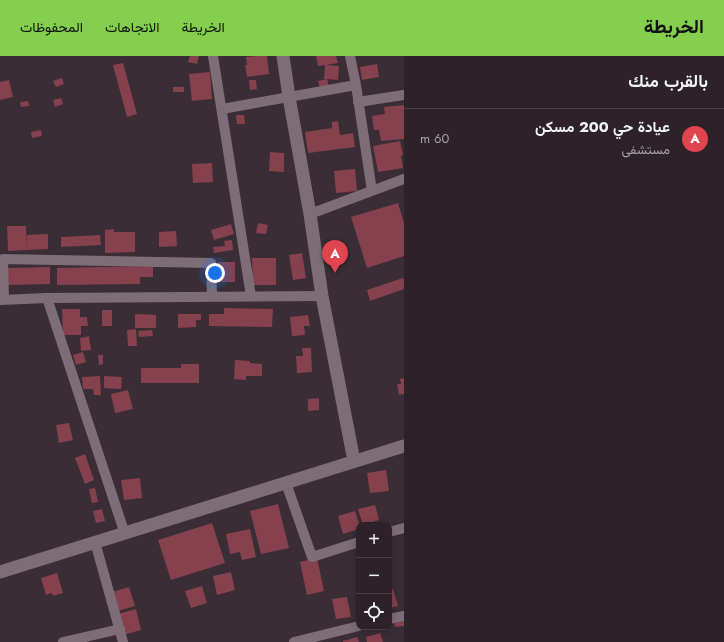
<!DOCTYPE html>
<html lang="ar">
<meta charset="utf-8">
<style>
:root{--surface:#2c2228;--page:#382f34;--text:#f1f3f6;--muted:#a6a4a8;--line:#483f45;--accent:#84cf4d}
body{margin:0;font-family:Jost,Vazirmatn,sans-serif;background:var(--page);color:var(--text);direction:rtl}
.controls{position:absolute;right:12px;bottom:12px;display:grid;overflow:hidden;border-radius:8px;box-shadow:0 2px 10px #0003}
.controls button{width:36px;height:36px;display:grid;place-items:center;padding:0;border:0;border-bottom:1px solid var(--line);background:var(--surface);color:var(--text);font:20px sans-serif}
.you{position:absolute;left:215px;top:217px;width:14px;height:14px;margin:-10px;border:3px solid #fff;border-radius:50%;background:#1a73e8;box-shadow:0 0 0 6px #1a73e833}
.badge{display:grid;place-items:center;width:26px;height:26px;border-radius:50%;background:var(--accent);color:#fff;font-size:13px;font-weight:700}
.pin{position:absolute;translate:-50% -33px;filter:drop-shadow(0 1px 2px #0008)}
.pin::after{content:'';position:absolute;top:21px;width:14px;height:12px;background:inherit;clip-path:polygon(0 0,100% 0,50% 100%)}
.list{margin:0;padding:0;list-style:none}
h2{display:flex;justify-content:space-between;align-items:center;height:52px;margin:0;padding:0 16px;font-size:17px}
h2 small{font-size:13px;font-weight:400;color:var(--muted)}
.list li{display:grid;grid-template-columns:26px 1fr auto;gap:12px;align-items:center;box-sizing:border-box;height:60px;padding:0 16px;border-top:1px solid var(--line)}
.list b{display:block;font-size:15px;white-space:nowrap}
.list p{margin:0;font-size:13px;white-space:nowrap;color:var(--muted)}
.list em{font-size:13px;font-style:normal;color:var(--muted)}
.icon{flex:none;width:22px;height:22px;fill:none;stroke:currentColor;stroke-width:2;stroke-linecap:round;stroke-linejoin:round}
.map{position:relative;flex:none;width:404px;height:586px;overflow:hidden;direction:ltr}
header{display:flex;align-items:center;gap:24px;box-sizing:border-box;height:56px;padding:0 20px;background:var(--accent);color:#111}
header strong{font-size:19px}
nav{display:flex;gap:22px;margin-inline-start:auto;font-size:14px}
main{display:flex}
aside{flex:1;background:var(--surface)}
.map>svg:first-child{display:block}
</style>
<header>
<strong>الخريطة</strong>
<nav><a>الخريطة</a><a>الاتجاهات</a><a>المحفوظات</a></nav>
</header>
<main>
<aside>
<h2>بالقرب منك<small></small></h2>
<ul class="list">
<li><span class="badge" style="background:#e0444e">A</span><div><b>عيادة حي 200 مسكن</b><p>مستشفى</p></div><em>60 m</em></li>
</ul>
</aside>
<div class="map">
<svg width="404" height="586" viewBox="0 0 404 586">
<rect width="100%" height="100%" fill="#3b2d36"/>
<path fill="#85414d" d="M 190,0 L 199,0 L 197,8 L 188,6 Z
M 257,0 L 267,0 L 269,18 L 247,21 L 245,9 L 247,9 L 246,1 Z
M 316,0 L 336,0 L 338,7 L 326,9 L 339,10 L 338,24 L 327,23 L 329,31 L 320,33 L 318,25 L 327,23 L 324,23 L 325,9 L 318,10 Z
M 123,7 L 137,58 L 127,61 L 113,9 Z
M 377,8 L 379,21 L 362,24 L 360,11 Z
M 210,16 L 212,43 L 192,45 L 189,18 Z
M 62,22 L 64,28 L 56,31 L 53,25 Z
M 9,24 L 13,41 L 0,44 L 0,26 Z
M 249,24 L 256,24 L 257,33 L 250,34 Z
M 173,31 L 184,31 L 184,36 L 173,36 Z
M 61,42 L 63,48 L 55,51 L 53,44 Z
M 28,45 L 29,50 L 21,51 L 20,46 Z
M 404,49 L 404,83 L 381,85 L 379,74 L 374,74 L 372,60 L 385,58 L 384,51 Z
M 236,59 L 244,59 L 245,68 L 237,68 Z
M 338,65 L 340,79 L 353,77 L 355,91 L 308,97 L 305,76 L 332,72 L 332,66 Z
M 41,74 L 42,80 L 32,82 L 31,76 Z
M 400,85 L 403,99 L 401,100 L 403,112 L 378,116 L 373,90 Z
M 270,96 L 284,97 L 284,116 L 269,115 Z
M 212,107 L 213,126 L 193,127 L 192,108 Z
M 355,113 L 357,135 L 336,137 L 334,115 Z
M 398,147 L 404,167 L 404,200 L 367,212 L 351,161 Z
M 258,167 L 268,169 L 266,178 L 256,177 Z
M 231,168 L 234,178 L 214,184 L 211,174 Z
M 7,170 L 26,170 L 27,194 L 8,195 Z
M 114,173 L 114,176 L 135,176 L 135,196 L 105,197 L 105,174 Z
M 176,175 L 177,190 L 159,191 L 159,176 Z
M 48,178 L 48,193 L 27,194 L 27,179 Z
M 100,179 L 101,189 L 61,191 L 61,181 Z
M 232,184 L 233,194 L 214,197 L 213,191 L 225,190 L 224,185 Z
M 302,197 L 306,222 L 293,224 L 289,199 Z
M 252,202 L 276,202 L 276,229 L 253,229 Z
M 218,206 L 235,206 L 235,226 L 219,226 Z
M 153,210 L 153,221 L 140,221 L 140,228 L 57,229 L 57,212 Z
M 50,211 L 50,228 L 8,229 L 7,212 Z
M 403,222 L 404,226 L 404,233 L 370,245 L 367,234 Z
M 224,252 L 273,253 L 272,271 L 209,270 L 209,258 L 224,258 Z
M 62,253 L 80,253 L 80,261 L 87,261 L 88,270 L 81,270 L 81,279 L 63,279 Z
M 102,254 L 112,254 L 112,270 L 102,270 Z
M 135,258 L 156,259 L 156,272 L 135,272 Z
M 178,258 L 201,258 L 201,264 L 196,264 L 196,271 L 178,272 Z
M 308,259 L 310,270 L 304,270 L 305,279 L 292,280 L 290,261 Z
M 136,273 L 137,290 L 128,290 L 127,274 Z
M 152,274 L 153,280 L 139,281 L 138,275 Z
M 89,280 L 91,294 L 81,295 L 80,282 Z
M 302,292 L 311,292 L 312,316 L 297,317 L 296,300 L 303,300 Z
M 83,296 L 86,306 L 76,309 L 73,299 Z
M 98,299 L 103,299 L 103,308 L 99,309 Z
M 235,304 L 250,305 L 250,307 L 262,308 L 262,320 L 246,320 L 246,324 L 234,323 Z
M 181,308 L 199,308 L 199,327 L 141,327 L 141,312 L 181,312 Z
M 100,320 L 101,339 L 94,339 L 93,333 L 83,333 L 82,321 Z
M 104,320 L 122,321 L 121,333 L 104,332 Z
M 404,322 L 404,338 L 399,339 L 397,328 L 401,328 L 400,323 Z
M 128,334 L 133,353 L 115,357 L 111,338 Z
M 319,342 L 319,354 L 308,355 L 308,343 Z
M 69,367 L 73,384 L 59,387 L 56,369 Z
M 85,398 L 94,424 L 85,428 L 75,402 Z
M 386,414 L 389,435 L 370,437 L 367,417 Z
M 140,422 L 142,442 L 124,444 L 121,424 Z
M 95,432 L 98,446 L 92,447 L 89,433 Z
M 278,448 L 289,492 L 261,498 L 250,455 Z
M 375,449 L 379,464 L 363,469 L 358,453 Z
M 102,453 L 105,465 L 96,467 L 93,455 Z
M 355,455 L 359,468 L 359,473 L 343,478 L 338,460 Z
M 212,467 L 225,507 L 171,524 L 158,484 Z
M 250,473 L 256,501 L 242,504 L 240,496 L 230,498 L 226,478 Z
M 317,502 L 324,535 L 307,539 L 300,506 Z
M 231,516 L 235,534 L 217,539 L 213,520 Z
M 57,517 L 63,537 L 53,540 L 52,537 L 46,539 L 41,522 Z
M 202,530 L 207,547 L 191,552 L 185,535 Z
M 129,531 L 135,550 L 118,555 L 112,536 Z
M 393,533 L 398,550 L 389,552 L 389,534 Z
M 347,541 L 351,561 L 336,563 L 332,543 Z
M 136,553 L 141,574 L 123,579 L 118,558 Z
M 404,565 L 404,570 L 395,571 L 394,566 Z
M 380,577 L 383,586 L 367,586 L 366,581 Z
M 357,581 L 359,586 L 343,586 L 343,585 Z"/>
<g fill="none" stroke-linecap="round" stroke-linejoin="round">
<path stroke="#7d6d77" stroke-width="10" d="M 213,0 L 251,240
M 350,0 L 356,29 L 372,135
M 358,46 L 404,39
M 222,53 L 356,29
M 310,158 L 404,123
M 47,242 L 125,478
M 0,244 L 47,242 L 322,240
M 4,244 L 3,203 L 211,207 L 212,241
M 286,427 L 312,501 L 359,486
M 389,476 L 404,472
M 95,486 L 123,586
M 389,563 L 404,560
M 63,586 L 120,573
M 294,586 L 359,570"/>
<path stroke="#7d6d77" stroke-width="13" d="M 283,0 L 289,41 L 310,158 L 322,240 L 354,405
M 0,516 L 404,390"/>
</g>
</svg>
<div class="controls">
<button>+</button>
<button>−</button>
<button><svg class="icon" aria-label="locate" viewBox="0 0 24 24"><circle cx="12" cy="12" r="6"/><path d="M12 2v4M12 18v4M2 12h4M18 12h4"/></svg></button>
</div>
<div class="you"></div>
<div class="pin badge" style="left:335px;top:217px;background:#e0444e">A</div>
</div>
</main>
